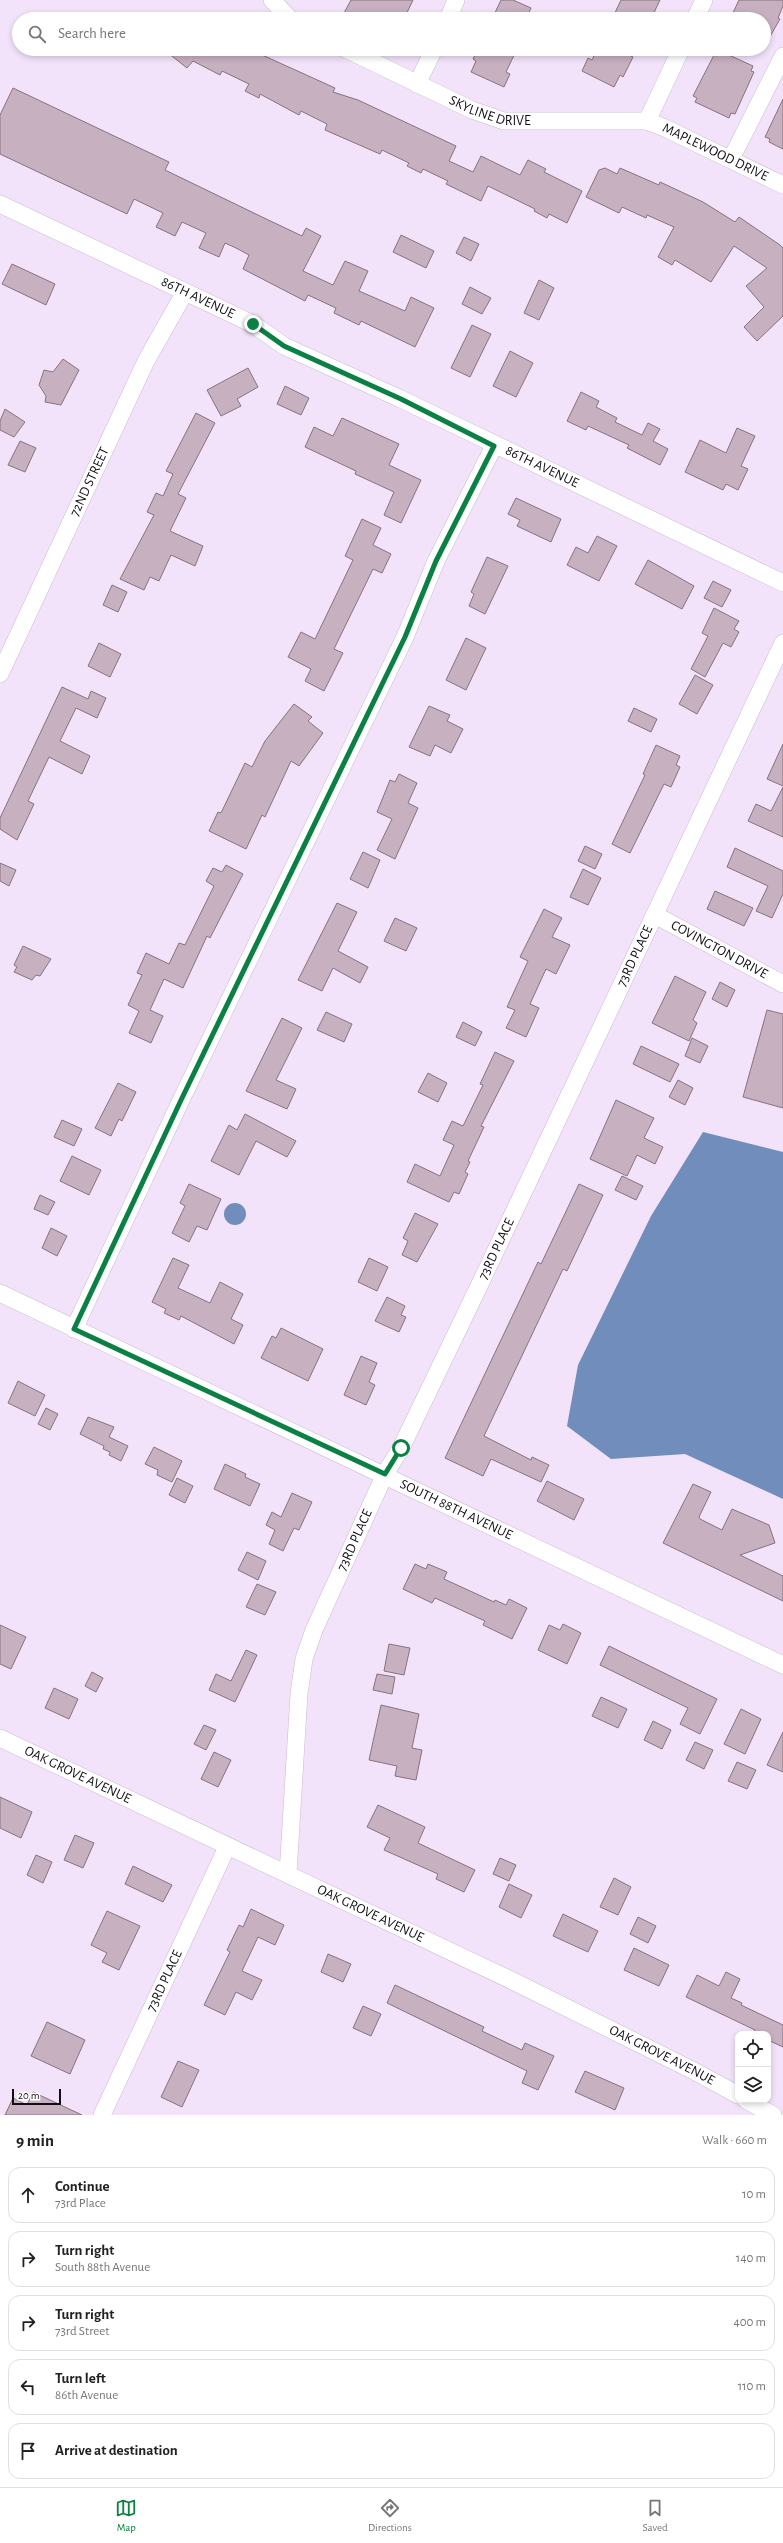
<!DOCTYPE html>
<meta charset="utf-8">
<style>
:root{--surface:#fff;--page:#f6f6f6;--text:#222;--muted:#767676;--line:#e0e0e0;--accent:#0b8043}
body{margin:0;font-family:"Alegreya Sans",sans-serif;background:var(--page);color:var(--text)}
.controls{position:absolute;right:12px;bottom:12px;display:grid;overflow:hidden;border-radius:8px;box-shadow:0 2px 6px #0003}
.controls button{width:36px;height:36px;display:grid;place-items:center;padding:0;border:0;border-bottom:1px solid var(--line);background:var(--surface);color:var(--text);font:20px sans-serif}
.scale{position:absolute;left:12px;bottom:10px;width:49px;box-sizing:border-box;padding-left:4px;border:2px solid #130e16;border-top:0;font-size:11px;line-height:14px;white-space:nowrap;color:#130e16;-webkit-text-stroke:3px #fff;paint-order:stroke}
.stop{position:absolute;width:12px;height:12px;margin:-9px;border:3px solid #0b8043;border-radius:50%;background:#fff}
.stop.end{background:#0b8043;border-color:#fff;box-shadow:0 1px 4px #0008}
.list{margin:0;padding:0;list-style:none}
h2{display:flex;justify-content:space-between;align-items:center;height:52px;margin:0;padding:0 16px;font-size:17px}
h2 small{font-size:13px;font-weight:400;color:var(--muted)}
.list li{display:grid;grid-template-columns:26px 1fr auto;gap:12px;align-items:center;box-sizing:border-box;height:56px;margin:0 8px 8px;padding:0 8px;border:1px solid var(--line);border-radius:12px}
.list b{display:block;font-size:15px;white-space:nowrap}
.list p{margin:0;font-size:13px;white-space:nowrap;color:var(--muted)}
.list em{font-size:13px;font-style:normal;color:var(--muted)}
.icon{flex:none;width:22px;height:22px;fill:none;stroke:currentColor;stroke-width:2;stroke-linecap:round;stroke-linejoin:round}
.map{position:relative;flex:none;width:783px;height:2115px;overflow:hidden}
.search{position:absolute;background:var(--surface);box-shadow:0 2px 6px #0003;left:12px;right:12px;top:12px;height:44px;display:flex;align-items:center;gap:10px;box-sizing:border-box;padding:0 14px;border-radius:22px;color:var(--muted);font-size:15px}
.sheet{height:372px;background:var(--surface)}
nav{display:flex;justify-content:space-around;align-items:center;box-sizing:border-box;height:56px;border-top:1px solid var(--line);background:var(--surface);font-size:11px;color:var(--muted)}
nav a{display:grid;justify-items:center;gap:2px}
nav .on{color:var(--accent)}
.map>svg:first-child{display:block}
</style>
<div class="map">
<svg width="783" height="2115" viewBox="0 0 783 2115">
<rect width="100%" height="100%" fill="#f2e3fa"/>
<path fill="#708dbb" d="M 703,1132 L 783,1152 L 783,1499 L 685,1454 L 611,1459 L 567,1426 L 578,1365 L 651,1216 Z
M224 1214a11 11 0 1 1 22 0a11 11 0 1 1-22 0Z"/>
<path fill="#c7b0c0" stroke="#877281" d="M 351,0 L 413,0 L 404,19 L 357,19 L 344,13 Z
M 501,0 L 513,0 L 531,8 L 526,19 L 492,19 Z
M 621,0 L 660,0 L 651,19 L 612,19 Z
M 739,0 L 783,0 L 783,6 L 778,18 L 780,19 L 764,47 L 764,19 L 740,19 L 732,15 Z
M 163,49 L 249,49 L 335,88 L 333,92 L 358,100 L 456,146 L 449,161 L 473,172 L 481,156 L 520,175 L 528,160 L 546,169 L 544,172 L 582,191 L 567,223 L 549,214 L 547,218 L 534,211 L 535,209 L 488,186 L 481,201 L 446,184 L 448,181 L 423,169 L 421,173 L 407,166 L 409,163 L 382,150 L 380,154 L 325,130 L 327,124 L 301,111 L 299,115 L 260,94 L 259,98 L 245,91 L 249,84 L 222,71 L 220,75 L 193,61 L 187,68 Z
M 478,49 L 517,49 L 506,72 L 510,74 L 504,87 L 471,72 L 476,61 L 473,59 Z
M 597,49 L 617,49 L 633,57 L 623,77 L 620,75 L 614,87 L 582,71 L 588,58 L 592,60 Z
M 720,51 L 753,66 L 751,71 L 754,72 L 735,114 L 731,113 L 729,118 L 695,102 L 697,98 L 693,96 L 714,55 L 717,56 Z
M 13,88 L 169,162 L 165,170 L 260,216 L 302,236 L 306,228 L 321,236 L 303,271 L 333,285 L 345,261 L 368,271 L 359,291 L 405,311 L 411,297 L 434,308 L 415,347 L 361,321 L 359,325 L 334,313 L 336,308 L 308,295 L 305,301 L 243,269 L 249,255 L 236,248 L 225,243 L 219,257 L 199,248 L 206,233 L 182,222 L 175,236 L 156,227 L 163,213 L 134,199 L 127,214 L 0,154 L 0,115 Z
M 783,99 L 783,149 L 769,142 L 770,139 L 765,137 Z
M 605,168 L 617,174 L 620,168 L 659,185 L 660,182 L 703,202 L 735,222 L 739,217 L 780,245 L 783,248 L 783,316 L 757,341 L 744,327 L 764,307 L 746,286 L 767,268 L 734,246 L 711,282 L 675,260 L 672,265 L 658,257 L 674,227 L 647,215 L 646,218 L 622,207 L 619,213 L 586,197 L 599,170 Z
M 401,235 L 434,251 L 426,268 L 393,252 Z
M 464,237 L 479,244 L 471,261 L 456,253 Z
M 12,264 L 55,284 L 46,305 L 2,284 Z
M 539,280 L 554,288 L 539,320 L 524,313 Z
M 470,287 L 491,298 L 482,314 L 462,304 Z
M 472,325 L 491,334 L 470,377 L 451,368 Z
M 510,351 L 533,363 L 516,397 L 493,386 Z
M 63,359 L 79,370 L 61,405 L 45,402 L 46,396 L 39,385 L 44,370 L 53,372 Z
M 248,368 L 258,387 L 237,399 L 241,406 L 221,416 L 207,390 Z
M 285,386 L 309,398 L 301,415 L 277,404 Z
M 581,392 L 599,401 L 596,407 L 617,418 L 615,422 L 642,435 L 648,423 L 660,429 L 653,441 L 668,449 L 660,465 L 627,448 L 629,445 L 588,426 L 586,430 L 567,421 Z
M 5,409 L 25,422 L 14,437 L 0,430 L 0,421 Z
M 196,413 L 215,423 L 178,494 L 186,498 L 170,531 L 203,546 L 195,566 L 171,555 L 159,581 L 150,577 L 144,590 L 120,579 L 154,515 L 147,512 L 156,493 L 163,496 L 173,474 L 166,471 Z
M 342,418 L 399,444 L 389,465 L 421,480 L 401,523 L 384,515 L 394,492 L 355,474 L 356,471 L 305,447 L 314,427 L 333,436 Z
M 737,428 L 755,436 L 741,466 L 748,469 L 738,490 L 726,484 L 723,490 L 685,472 L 700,440 L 726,453 Z
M 20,441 L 36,448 L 25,472 L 8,465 Z
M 516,498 L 561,519 L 551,542 L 517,526 L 520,520 L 508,514 Z
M 362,519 L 381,528 L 373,545 L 391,554 L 382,573 L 373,569 L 334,649 L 343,653 L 324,691 L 305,681 L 311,669 L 288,657 L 301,632 L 315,639 L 353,560 L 345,556 Z
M 597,536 L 617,546 L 599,581 L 567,565 L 576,547 L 588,553 Z
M 487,557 L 508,566 L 485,614 L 469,606 L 474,594 L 471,592 Z
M 648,560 L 694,586 L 682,609 L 635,584 Z
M 713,581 L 731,590 L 722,607 L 704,598 Z
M 112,585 L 127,592 L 118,612 L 103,605 Z
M 714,608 L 739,621 L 734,629 L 739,632 L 731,647 L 723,643 L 705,677 L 691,669 L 708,636 L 702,633 Z
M 466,638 L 486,648 L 466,690 L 446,680 Z
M 99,643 L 121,654 L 110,677 L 88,666 Z
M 695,675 L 713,685 L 697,714 L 679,704 Z
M 62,687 L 88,699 L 91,691 L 106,698 L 97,718 L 76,708 L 60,741 L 90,756 L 82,774 L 49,757 L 28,801 L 34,804 L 17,840 L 0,829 L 0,818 Z
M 294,704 L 312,717 L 308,721 L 323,733 L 299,766 L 291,761 L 265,817 L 262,815 L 246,849 L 209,831 L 218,812 L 221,813 L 245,763 L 252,767 L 265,741 Z
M 429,706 L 450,715 L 447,721 L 463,729 L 451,753 L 435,745 L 430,756 L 409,747 Z
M 634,708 L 657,719 L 651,732 L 628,721 Z
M 783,744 L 783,786 L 767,779 Z
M 656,745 L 680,756 L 676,765 L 680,767 L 671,787 L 664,784 L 630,853 L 612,844 L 645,775 L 643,774 Z
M 399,774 L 417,783 L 408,803 L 418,808 L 395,859 L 377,850 L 392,819 L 377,812 L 390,780 L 395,782 Z
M 783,787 L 783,837 L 748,821 L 756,804 L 771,811 Z
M 585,846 L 602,854 L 595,869 L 578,861 Z
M 735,848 L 783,871 L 783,894 L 772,918 L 756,911 L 768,886 L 727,867 Z
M 363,852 L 380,860 L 368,888 L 350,879 Z
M 0,863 L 16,870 L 9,886 L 0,881 Z
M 226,865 L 243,874 L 210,938 L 207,936 L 183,988 L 164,979 L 150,1010 L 163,1016 L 151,1043 L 129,1033 L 139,1011 L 128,1005 L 142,975 L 137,973 L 146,953 L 169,964 L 179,943 L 185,945 L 214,886 L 206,881 L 213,868 L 222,872 Z
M 583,869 L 601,878 L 588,905 L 570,897 Z
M 715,891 L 753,908 L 744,926 L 707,909 Z
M 337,903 L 357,912 L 338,951 L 368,967 L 360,983 L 333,968 L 322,991 L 298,980 Z
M 544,909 L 562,918 L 552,937 L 570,945 L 556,974 L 546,969 L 530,1004 L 539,1008 L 526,1037 L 506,1028 L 515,1010 L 507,1007 L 528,961 L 520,957 Z
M 395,918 L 417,928 L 406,951 L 384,941 Z
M 23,946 L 51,959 L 40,976 L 36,975 L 32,980 L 14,972 L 17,967 L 14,965 Z
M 675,976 L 706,992 L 693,1020 L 697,1023 L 689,1041 L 652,1023 Z
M 720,982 L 735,990 L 727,1007 L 712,999 Z
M 767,1010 L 783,1014 L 783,1108 L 743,1097 Z
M 326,1012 L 352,1024 L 344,1042 L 317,1030 Z
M 282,1018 L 302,1028 L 276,1080 L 296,1089 L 287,1109 L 246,1091 Z
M 463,1022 L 482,1032 L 475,1046 L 456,1037 Z
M 692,1038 L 708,1046 L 700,1063 L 685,1056 Z
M 641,1046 L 679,1064 L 670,1082 L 633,1064 Z
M 495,1052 L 514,1061 L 481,1126 L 484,1127 L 468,1161 L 470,1162 L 465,1172 L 468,1174 L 459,1194 L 454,1192 L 449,1202 L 407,1182 L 415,1164 L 440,1176 L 454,1145 L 443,1140 L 452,1121 L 463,1126 L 483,1085 L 480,1084 Z
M 428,1073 L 447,1083 L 438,1102 L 418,1092 Z
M 678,1080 L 693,1088 L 685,1105 L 669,1097 Z
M 118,1083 L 136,1092 L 122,1121 L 119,1119 L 111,1136 L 95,1128 Z
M 616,1100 L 654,1118 L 644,1138 L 663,1147 L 655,1164 L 637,1155 L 627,1176 L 590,1159 Z
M 245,1114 L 296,1141 L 287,1157 L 256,1141 L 239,1175 L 211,1161 L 229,1125 L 237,1130 Z
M 62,1120 L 82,1129 L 74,1146 L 54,1137 Z
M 72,1156 L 101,1170 L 89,1195 L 60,1181 Z
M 622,1176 L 643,1186 L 636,1200 L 615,1190 Z
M 189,1184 L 221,1199 L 207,1230 L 197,1226 L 189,1242 L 172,1233 L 185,1206 L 180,1203 Z
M 579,1184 L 603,1195 L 567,1271 L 563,1269 L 484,1436 L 531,1460 L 532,1457 L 549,1465 L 541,1482 L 491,1459 L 483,1476 L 445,1458 L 538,1262 L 541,1264 Z
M 40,1195 L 55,1202 L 48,1215 L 34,1209 Z
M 415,1213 L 438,1224 L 417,1262 L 402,1255 L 408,1241 L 403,1238 Z
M 51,1228 L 67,1236 L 57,1256 L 42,1248 Z
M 173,1258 L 189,1265 L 178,1288 L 210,1303 L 220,1282 L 243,1294 L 231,1319 L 243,1325 L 234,1344 L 181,1316 L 179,1320 L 164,1313 L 166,1309 L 152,1302 Z
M 369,1258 L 388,1267 L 377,1291 L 358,1282 Z
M 387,1297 L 405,1306 L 401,1315 L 406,1317 L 399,1332 L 375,1321 Z
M 281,1328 L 323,1349 L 308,1381 L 261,1358 L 272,1336 L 276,1338 Z
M 361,1356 L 377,1363 L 369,1382 L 375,1385 L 366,1405 L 344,1395 Z
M 18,1381 L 45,1395 L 35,1416 L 8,1403 Z
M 46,1408 L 58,1414 L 50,1430 L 38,1424 Z
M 88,1417 L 114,1427 L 109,1437 L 128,1446 L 121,1461 L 109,1455 L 110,1452 L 103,1449 L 104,1446 L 80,1434 Z
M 154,1447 L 182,1461 L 172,1482 L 157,1475 L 158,1470 L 145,1464 Z
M 225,1464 L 246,1474 L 245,1477 L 260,1484 L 250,1506 L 214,1489 Z
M 177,1478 L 193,1486 L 185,1503 L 169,1495 Z
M 547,1481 L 584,1499 L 574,1520 L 537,1501 Z
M 693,1484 L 711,1492 L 699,1517 L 700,1519 L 722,1530 L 732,1509 L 769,1525 L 775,1543 L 740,1555 L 783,1576 L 783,1601 L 663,1543 Z
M 292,1493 L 312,1502 L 299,1530 L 294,1528 L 283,1551 L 269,1544 L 275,1530 L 266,1525 L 272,1512 L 281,1517 Z
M 247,1552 L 266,1561 L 258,1580 L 238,1570 Z
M 415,1564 L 426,1569 L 428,1564 L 447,1572 L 444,1579 L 494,1602 L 495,1600 L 506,1605 L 509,1599 L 527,1608 L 512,1639 L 483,1625 L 485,1621 L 435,1598 L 432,1603 L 403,1589 Z
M 257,1584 L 276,1592 L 265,1615 L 246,1607 Z
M 563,1624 L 581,1633 L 567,1664 L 538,1650 L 549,1625 L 560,1630 Z
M 0,1625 L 26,1637 L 11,1669 L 0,1664 Z
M 389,1644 L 410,1648 L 404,1675 L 384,1671 Z
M 609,1646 L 717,1699 L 700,1734 L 680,1724 L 688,1708 L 600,1665 Z
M 246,1650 L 257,1655 L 235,1702 L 209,1690 L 216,1674 L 231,1681 Z
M 92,1672 L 103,1678 L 96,1692 L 85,1686 Z
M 377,1674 L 395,1677 L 392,1694 L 373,1690 Z
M 54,1688 L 78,1699 L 69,1719 L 45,1708 Z
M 601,1697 L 627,1709 L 618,1728 L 592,1716 Z
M 381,1705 L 419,1714 L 412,1748 L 422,1750 L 416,1780 L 395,1776 L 397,1766 L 369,1760 Z
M 741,1709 L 761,1719 L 745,1754 L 724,1744 Z
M 653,1721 L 671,1730 L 662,1749 L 644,1740 Z
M 204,1725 L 216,1730 L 206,1750 L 194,1744 Z
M 783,1732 L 783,1772 L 767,1765 Z
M 695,1742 L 713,1750 L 704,1769 L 686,1760 Z
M 214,1752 L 231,1760 L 218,1787 L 201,1779 Z
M 737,1762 L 756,1770 L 747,1789 L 728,1781 Z
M 0,1797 L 32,1812 L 21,1838 L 0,1828 Z
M 378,1805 L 425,1827 L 418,1843 L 475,1870 L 464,1892 L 436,1879 L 438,1874 L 384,1850 L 390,1838 L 367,1827 Z
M 75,1835 L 94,1843 L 83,1868 L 64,1860 Z
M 36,1855 L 52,1862 L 43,1883 L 27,1875 Z
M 500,1858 L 516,1865 L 509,1881 L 493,1874 Z
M 133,1866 L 172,1885 L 163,1902 L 125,1884 Z
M 614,1878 L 631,1887 L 618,1915 L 600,1907 Z
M 509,1884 L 532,1895 L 521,1918 L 499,1907 Z
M 251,1909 L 284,1925 L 275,1945 L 258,1937 L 242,1971 L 262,1980 L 252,2000 L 236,1992 L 225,2015 L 204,2005 L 230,1952 L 227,1950 L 239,1925 L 243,1927 Z
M 107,1911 L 140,1926 L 119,1970 L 102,1962 L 107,1953 L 91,1945 Z
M 563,1914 L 598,1931 L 588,1952 L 553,1936 Z
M 638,1917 L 656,1926 L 648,1943 L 630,1934 Z
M 634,1948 L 669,1965 L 659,1986 L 624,1970 Z
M 328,1954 L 351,1964 L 343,1982 L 321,1972 Z
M 726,1972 L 740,1979 L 731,1998 L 742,2003 L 741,2005 L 783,2025 L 783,2047 L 768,2040 L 768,2034 L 753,2034 L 755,2030 L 686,1997 L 697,1975 L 719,1986 Z
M 395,1985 L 484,2027 L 482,2031 L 522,2050 L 525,2043 L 554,2056 L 538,2090 L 522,2083 L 527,2071 L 387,2003 Z
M 363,2006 L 381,2014 L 371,2036 L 353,2028 Z
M 47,2022 L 85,2040 L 70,2074 L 31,2056 Z
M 178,2061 L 199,2070 L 182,2107 L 161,2097 Z
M 585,2071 L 624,2088 L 615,2110 L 575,2092 Z
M 33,2092 L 82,2115 L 5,2115 L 13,2098 L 27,2105 Z"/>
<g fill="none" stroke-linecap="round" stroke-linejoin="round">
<defs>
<g id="street">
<path d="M 272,0 L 290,19"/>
<path d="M 448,19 L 456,0"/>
<path d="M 695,19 L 704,0"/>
<path id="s1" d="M 346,49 L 472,110 L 504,121 L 647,121 L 665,128 L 783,185"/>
<path d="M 417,84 L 434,49"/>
<path d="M 647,121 L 681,49"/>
<path d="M 731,159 L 783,56"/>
<path id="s2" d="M 0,204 L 253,324 L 284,346 L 401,399 L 783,583"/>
<path id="s3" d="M 0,674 L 146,361 L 185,292"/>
<path id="s4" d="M 655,915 L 783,984"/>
<path id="s5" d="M 0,1293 L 783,1665"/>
<path d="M 74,1329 L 182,1098 L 405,637 L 436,561 L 494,446"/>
<path id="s6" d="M 0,1738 L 517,1983 L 696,2072 L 738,2095"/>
<path id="s7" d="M 288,1874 L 299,1694 L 304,1659 L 314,1630 L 385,1474 L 401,1448 L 479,1286 L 783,643"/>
<path d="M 746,2100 L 773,2115"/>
<path id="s8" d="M 102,2115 L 227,1847"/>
</g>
</defs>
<use href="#street" stroke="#c9bbd0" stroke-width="18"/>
<use href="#street" stroke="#fff" stroke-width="17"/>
</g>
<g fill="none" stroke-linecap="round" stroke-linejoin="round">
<path stroke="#0b8043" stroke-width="5" d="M 253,324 L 284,346 L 401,399 L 494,446 L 436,561 L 405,637 L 182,1098 L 74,1329 L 385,1474 L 401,1448"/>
</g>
<g text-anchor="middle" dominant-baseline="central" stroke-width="3" stroke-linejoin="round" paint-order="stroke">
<g font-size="14" fill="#130e16" stroke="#fff">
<text stroke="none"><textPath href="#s1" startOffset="158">SKYLINE DRIVE</textPath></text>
<text stroke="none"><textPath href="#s1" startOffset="392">MAPLEWOOD DRIVE</textPath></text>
<text stroke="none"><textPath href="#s2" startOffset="219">86TH AVENUE</textPath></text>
<text stroke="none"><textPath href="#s2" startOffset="603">86TH AVENUE</textPath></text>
<text stroke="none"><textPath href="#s3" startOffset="212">72ND STREET</textPath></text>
<text stroke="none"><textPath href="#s4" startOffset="73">COVINGTON DRIVE</textPath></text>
<text stroke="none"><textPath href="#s7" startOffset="993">73RD PLACE</textPath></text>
<text stroke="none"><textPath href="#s7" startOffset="669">73RD PLACE</textPath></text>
<text stroke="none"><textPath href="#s5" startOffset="505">SOUTH 88TH AVENUE</textPath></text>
<text stroke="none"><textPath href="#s7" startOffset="345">73RD PLACE</textPath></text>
<text stroke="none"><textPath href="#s6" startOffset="86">OAK GROVE AVENUE</textPath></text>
<text stroke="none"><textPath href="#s6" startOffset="410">OAK GROVE AVENUE</textPath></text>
<text stroke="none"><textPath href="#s8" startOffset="148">73RD PLACE</textPath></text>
<text stroke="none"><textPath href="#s6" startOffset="734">OAK GROVE AVENUE</textPath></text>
</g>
</g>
</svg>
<div class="controls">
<button><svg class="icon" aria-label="locate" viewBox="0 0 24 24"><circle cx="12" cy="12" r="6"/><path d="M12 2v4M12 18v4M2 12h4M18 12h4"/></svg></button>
<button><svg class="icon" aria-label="layers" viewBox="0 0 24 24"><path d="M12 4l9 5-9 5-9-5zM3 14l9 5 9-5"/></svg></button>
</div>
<div class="scale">20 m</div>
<div class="stop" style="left:401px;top:1448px"></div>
<div class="stop end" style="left:253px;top:324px"></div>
<div class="search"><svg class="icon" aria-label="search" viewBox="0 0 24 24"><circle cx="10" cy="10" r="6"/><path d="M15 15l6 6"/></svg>Search here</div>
</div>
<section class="sheet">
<h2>9 min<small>Walk · 660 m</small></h2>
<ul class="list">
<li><svg class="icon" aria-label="ahead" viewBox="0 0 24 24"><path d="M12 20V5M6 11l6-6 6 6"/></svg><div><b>Continue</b><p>73rd Place</p></div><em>10 m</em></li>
<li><svg class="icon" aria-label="right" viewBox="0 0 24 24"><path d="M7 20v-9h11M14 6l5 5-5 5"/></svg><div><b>Turn right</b><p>South 88th Avenue</p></div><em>140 m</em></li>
<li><svg class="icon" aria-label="right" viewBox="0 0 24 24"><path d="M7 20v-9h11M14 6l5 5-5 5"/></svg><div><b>Turn right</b><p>73rd Street</p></div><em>400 m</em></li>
<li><svg class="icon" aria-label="left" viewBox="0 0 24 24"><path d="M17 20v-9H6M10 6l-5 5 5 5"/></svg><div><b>Turn left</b><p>86th Avenue</p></div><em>110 m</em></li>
<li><svg class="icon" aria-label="arrive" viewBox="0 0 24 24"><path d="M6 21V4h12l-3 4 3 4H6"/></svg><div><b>Arrive at destination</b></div></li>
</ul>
</section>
<nav>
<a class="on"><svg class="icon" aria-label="map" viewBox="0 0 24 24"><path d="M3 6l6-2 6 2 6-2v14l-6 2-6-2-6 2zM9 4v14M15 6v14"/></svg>Map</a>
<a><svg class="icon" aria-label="directions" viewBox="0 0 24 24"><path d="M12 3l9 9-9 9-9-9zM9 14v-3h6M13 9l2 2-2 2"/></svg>Directions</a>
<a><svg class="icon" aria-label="saved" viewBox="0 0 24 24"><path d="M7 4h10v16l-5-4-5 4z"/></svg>Saved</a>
</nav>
